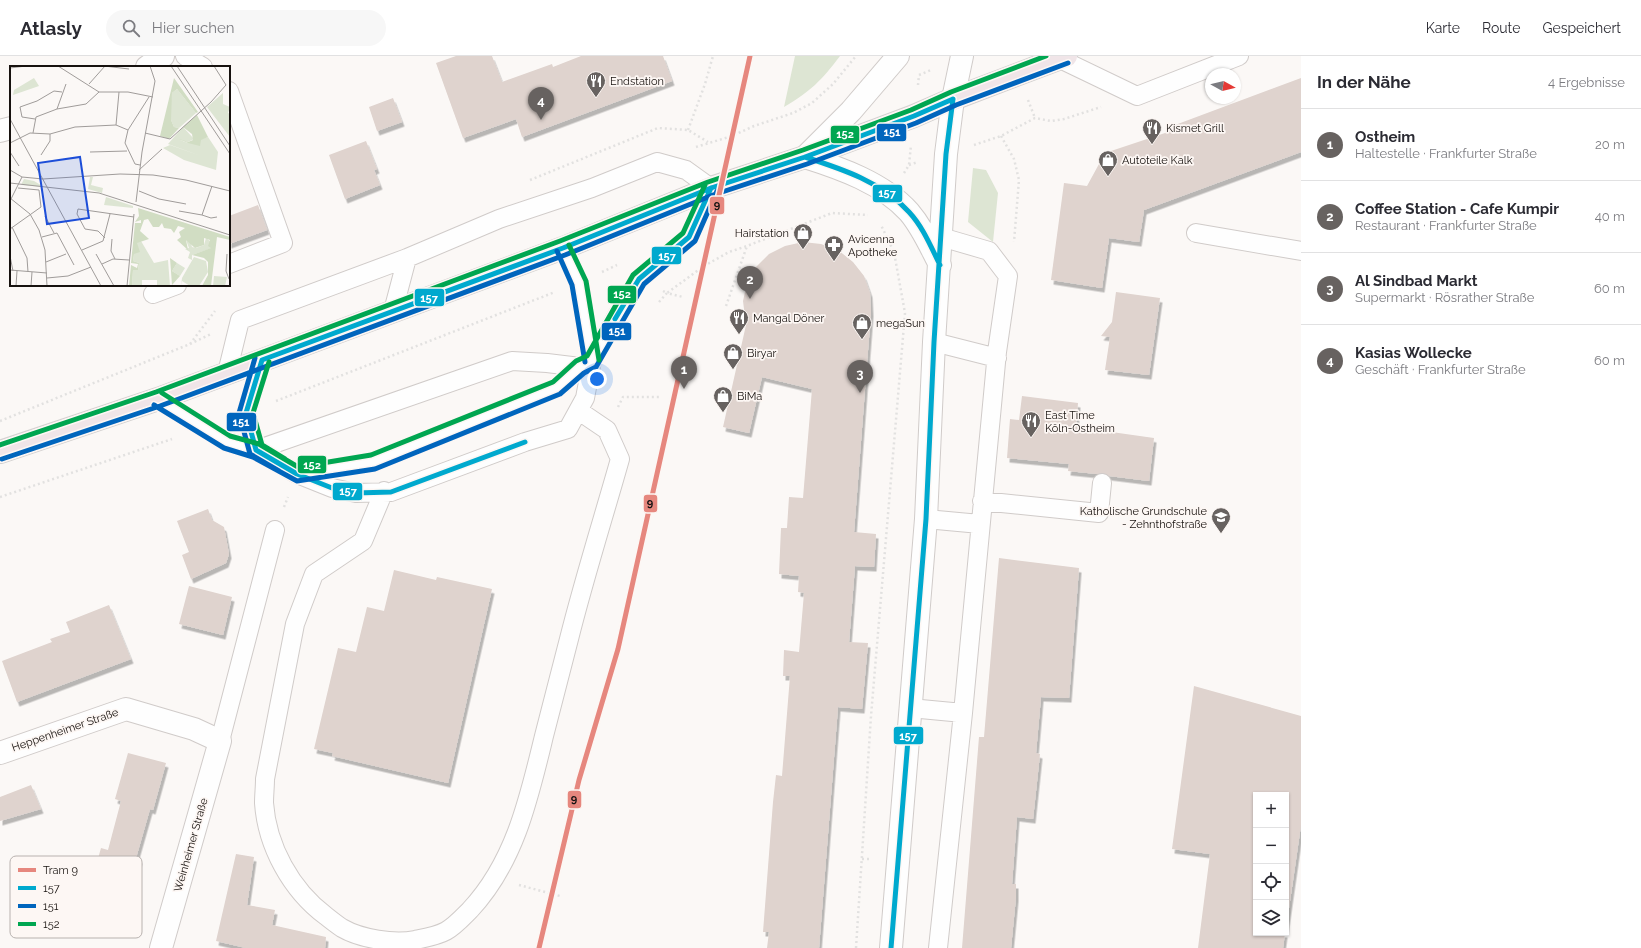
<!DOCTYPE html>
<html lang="de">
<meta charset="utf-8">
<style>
:root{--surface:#fff;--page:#f7f7f7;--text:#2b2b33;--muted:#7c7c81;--line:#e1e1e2;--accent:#676260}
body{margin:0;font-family:Raleway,sans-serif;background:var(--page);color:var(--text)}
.controls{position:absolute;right:12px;bottom:12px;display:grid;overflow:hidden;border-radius:0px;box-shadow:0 1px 3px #0004}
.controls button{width:36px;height:36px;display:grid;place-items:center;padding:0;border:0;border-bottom:1px solid var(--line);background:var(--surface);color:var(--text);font:20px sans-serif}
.compass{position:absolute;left:1205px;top:12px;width:36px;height:36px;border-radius:50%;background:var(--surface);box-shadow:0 1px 3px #0004;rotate:98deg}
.you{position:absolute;left:597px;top:323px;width:14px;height:14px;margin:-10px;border:3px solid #fff;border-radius:50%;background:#1a73e8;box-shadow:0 0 0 6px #1a73e833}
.badge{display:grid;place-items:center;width:26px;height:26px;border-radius:50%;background:var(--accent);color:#fff;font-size:13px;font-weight:700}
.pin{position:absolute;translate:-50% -33px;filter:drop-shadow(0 1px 2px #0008)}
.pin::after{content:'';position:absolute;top:21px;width:14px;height:12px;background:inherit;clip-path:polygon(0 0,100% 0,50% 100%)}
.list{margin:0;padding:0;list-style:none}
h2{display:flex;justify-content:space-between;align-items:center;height:52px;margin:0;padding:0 16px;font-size:17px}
h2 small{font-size:13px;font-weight:400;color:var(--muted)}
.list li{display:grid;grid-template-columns:26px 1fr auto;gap:12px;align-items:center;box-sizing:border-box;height:72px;padding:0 16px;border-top:1px solid var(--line)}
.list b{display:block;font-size:15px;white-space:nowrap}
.list p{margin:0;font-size:13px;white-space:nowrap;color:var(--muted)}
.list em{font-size:13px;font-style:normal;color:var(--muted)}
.icon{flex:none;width:22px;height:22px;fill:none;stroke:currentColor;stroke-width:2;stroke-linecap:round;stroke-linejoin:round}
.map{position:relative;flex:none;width:1301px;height:892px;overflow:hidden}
header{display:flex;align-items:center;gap:24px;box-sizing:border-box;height:56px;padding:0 20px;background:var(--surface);border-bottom:1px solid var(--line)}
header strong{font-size:19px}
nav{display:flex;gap:22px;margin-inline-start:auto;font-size:14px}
.search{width:280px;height:36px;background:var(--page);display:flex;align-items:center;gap:10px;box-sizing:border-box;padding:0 14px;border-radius:22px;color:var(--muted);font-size:15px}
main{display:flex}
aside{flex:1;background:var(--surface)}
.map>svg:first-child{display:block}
</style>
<header>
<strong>Atlasly</strong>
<div class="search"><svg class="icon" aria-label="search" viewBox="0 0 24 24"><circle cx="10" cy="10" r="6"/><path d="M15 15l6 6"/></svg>Hier suchen</div>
<nav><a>Karte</a><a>Route</a><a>Gespeichert</a></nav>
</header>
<main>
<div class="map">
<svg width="1301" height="892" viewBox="0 0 1301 892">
<defs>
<filter id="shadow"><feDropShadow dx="2.5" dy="4.5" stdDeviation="0" flood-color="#0004"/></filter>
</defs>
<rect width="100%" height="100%" fill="#fbf8f6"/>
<path fill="#dde5d3" d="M 795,0 L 840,0 C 822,24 810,36 784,51 Z
M 973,112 L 986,114 L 998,137 L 993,186 L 968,166 Z"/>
<path fill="#dfd3ce" filter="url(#shadow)" d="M 456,0 L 492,0 L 502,26 L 552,8 L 553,11 L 581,0 L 663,0 L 672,25 L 522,81 L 516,63 L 463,82 L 436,7 Z
M 1301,22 L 1301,96 L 1144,154 L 1139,186 L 1109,182 L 1102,232 L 1051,224 L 1064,127 L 1087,130 L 1105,97 L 1168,76 L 1167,72 Z
M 393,42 L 402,66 L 377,75 L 369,51 Z
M 366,85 L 377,113 L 374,114 L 380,129 L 345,143 L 329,99 Z
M 258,149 L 267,174 L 229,188 L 229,160 Z
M 803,186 L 821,188 L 838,194 L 853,206 L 864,220 L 870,237 L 871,256 L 854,476 L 876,478 L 874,511 L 855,510 L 849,586 L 868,587 L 862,653 L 838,651 L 819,892 L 767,892 L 769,876 L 763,876 L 773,746 L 776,719 L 782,720 L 790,620 L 783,620 L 784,594 L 799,596 L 804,537 L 798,536 L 799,520 L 779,518 L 781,472 L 787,472 L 789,441 L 803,442 L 812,333 L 762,321 L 749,377 L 723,371 L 746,269 L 743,245 L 747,227 L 756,211 L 769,198 L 785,190 Z
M 1116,236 L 1160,242 L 1149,319 L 1105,314 L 1110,281 L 1101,280 L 1112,266 Z
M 1022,340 L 1078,347 L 1076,371 L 1154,382 L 1149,425 L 1109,420 L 1103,417 L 1097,418 L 1068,415 L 1069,408 L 1007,402 L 1010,363 L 1019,364 Z
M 208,453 L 212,464 L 224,471 L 229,498 L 226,507 L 191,523 L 182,499 L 189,496 L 177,465 Z
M 999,502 L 1079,512 L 1069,642 L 1041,641 L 1036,697 L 1040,698 L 1033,763 L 1017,761 L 1012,828 L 1016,828 L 1016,841 L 1011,892 L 962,892 L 979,681 L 984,681 Z
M 394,514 L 436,524 L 437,521 L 492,533 L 448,727 L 332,700 L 333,697 L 314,693 L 338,592 L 356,596 L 367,551 L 384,555 Z
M 189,530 L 232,541 L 223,579 L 179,568 Z
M 109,549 L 131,603 L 17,646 L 2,605 L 52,586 L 50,583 L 70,576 L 66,566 Z
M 1194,630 L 1301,660 L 1301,769 L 1286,873 L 1286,739 L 1256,739 L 1256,877 L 1285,877 L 1283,892 L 1198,892 L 1210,798 L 1172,793 Z
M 128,697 L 166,707 L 153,754 L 150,753 L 136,802 L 140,803 L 129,843 L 114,838 L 107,866 L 82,859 L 101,792 L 108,794 L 121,745 L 115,743 Z
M 31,729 L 41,753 L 0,765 L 0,741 Z
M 236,798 L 254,801 L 247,849 L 275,854 L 272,869 L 326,881 L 325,892 L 246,892 L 216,885 Z"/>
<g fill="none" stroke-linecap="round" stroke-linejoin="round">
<defs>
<path id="lane" d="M 185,0 L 203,11
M 1060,3 L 1137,40 L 1239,0
M 229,35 L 283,187 L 229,208
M 1196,177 L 1301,195
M 563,192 L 579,227 L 592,305
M 153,238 L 177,229
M 393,255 L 407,202
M 934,286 L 997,302
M 158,343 L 227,386 L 256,394 L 297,418 L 332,432 L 356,437 L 391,436 L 525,386 L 568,373 L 585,342 L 592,305 L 615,263 L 639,223 L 689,181 L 711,132 L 686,114 L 657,106 L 592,132 L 499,163 L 407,202 L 240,264 L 227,317
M 256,394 L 512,305 L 547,307 L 580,311
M 256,394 L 246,357 L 262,304
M 298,418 L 373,406 L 557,332 L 580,311 L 588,307
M 384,435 L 363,485 L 314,518 L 295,568 L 265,723 C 265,731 264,739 264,747 C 267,790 291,834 326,860 C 331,864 336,868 342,872 C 361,883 394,888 415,884 C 425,882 437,880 446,875 C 455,870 462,862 470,854 C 515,806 529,742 544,680 C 552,648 561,615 569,583 C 584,523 603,463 620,403 L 607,374 L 579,355
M 982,445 L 1099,457 L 1102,427
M 926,463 L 980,468
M 910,652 L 963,657
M 220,685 L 275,474
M 938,892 L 963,657 L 997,296 L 1008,220 L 989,195 L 941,181"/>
<path id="street" d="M 147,11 L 163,0
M 0,75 L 11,72
M 0,697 L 126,653 L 194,673 L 220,685 L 161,892"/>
<path id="secondary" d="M 898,0 L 851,55 L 805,101 C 840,112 883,127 909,156 C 922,171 930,190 940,209
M 891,892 L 926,463 L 934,286 L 946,98 L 953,43 L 962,0"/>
<path id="primary" d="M 0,396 L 158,343 L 563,192 L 711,132 L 805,101 L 914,60 L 953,43 L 1066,0"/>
</defs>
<use href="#lane" stroke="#d0cbc9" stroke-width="20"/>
<use href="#street" stroke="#d0cbc9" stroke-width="24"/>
<use href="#secondary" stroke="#d0cbc9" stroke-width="24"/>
<use href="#primary" stroke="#d4d2d1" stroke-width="24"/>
<path stroke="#e2e1e0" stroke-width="2.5" stroke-dasharray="2 3" stroke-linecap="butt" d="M 919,19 L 931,14
M 918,29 L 919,19
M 1028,44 L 1035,62
M 688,74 L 705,28 L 713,0
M 1001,80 L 1014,103 L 1019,124 L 1014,186
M 974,89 L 1001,80 L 1035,62 L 1051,65 L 1064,63 L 1101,51
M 696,91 L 732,80 L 754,70 L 793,57 L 812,47 L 833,28 L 856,0
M 909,109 L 918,106
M 904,117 L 909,109 L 911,89
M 530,124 L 658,72 L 688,74 L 708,86
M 602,216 L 617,209
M 663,235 L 667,237 L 704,210 L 729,196 L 747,190 L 832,157 L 868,159
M 659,246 L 667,237 L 683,241
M 726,250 L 747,190
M 190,288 L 215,255
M 276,345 L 555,236
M 618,351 L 623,341 L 660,341
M 0,365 L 190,288 L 211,278
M 0,441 L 172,383
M 284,451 L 288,441
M 862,803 L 871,803
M 519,829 L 560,840
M 856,892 L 871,660 L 905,257 L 894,196 L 881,169"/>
<use href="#lane" stroke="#fefefe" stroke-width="18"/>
<use href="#street" stroke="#fefefe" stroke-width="22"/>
<use href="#secondary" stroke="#fefefe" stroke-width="22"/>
<use href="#primary" stroke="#f0e5e8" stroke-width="22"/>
<defs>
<path id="bus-1" d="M 805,101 C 842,113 882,126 909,156 C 923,171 931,191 940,209
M 615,263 L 639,223 L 689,181 L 711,132
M 525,386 L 391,436 L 356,437 L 332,432 L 297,418 L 256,394 L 246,357 L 262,304 L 563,192 L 711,132 L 805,101 L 914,60 L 953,43
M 891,892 L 926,463 L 934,286 L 946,98 L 953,43"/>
<path id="bus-2" d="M 557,195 L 572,229 L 585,306
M 255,302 L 239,357 L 250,398 L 279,415
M 154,349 L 224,392 L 253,401 L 297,425 L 375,413 L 560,338 L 584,317 L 596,311 L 644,228 L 695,185 L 717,135
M 2,403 L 160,350 L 565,199 L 713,139 L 807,108 L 916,67 L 956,49 L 1068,7"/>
<path id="bus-3" d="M 569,189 L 586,225 L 599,304
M 269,306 L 253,357 L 262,389 L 285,403
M 162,337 L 230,380 L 259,388 L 298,411 L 371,399 L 553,326 L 576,305 L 587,300 L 633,219 L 683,177 L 705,129
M 0,389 L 156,336 L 560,185 L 708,126 L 803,94 L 911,54 L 951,36 L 1046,0"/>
</defs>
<use href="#bus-1" stroke="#fdf7f4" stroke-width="8"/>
<use href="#bus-2" stroke="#fdf7f4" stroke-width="8"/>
<use href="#bus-3" stroke="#fdf7f4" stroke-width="8"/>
<use href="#bus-1" stroke="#00a9ce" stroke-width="5"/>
<use href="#bus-2" stroke="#0065bd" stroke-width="5"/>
<use href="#bus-3" stroke="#00a651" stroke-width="5"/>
<defs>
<path id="tram-1" d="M 539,892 L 579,724 L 618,593 L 750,0"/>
</defs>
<use href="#tram-1" stroke="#fdf7f4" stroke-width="8"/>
<use href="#tram-1" stroke="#e6877e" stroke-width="5"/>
</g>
<defs>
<symbol id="restaurant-pin" viewBox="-11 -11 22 30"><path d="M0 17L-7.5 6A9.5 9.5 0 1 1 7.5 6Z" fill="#676260" stroke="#fdf7f4"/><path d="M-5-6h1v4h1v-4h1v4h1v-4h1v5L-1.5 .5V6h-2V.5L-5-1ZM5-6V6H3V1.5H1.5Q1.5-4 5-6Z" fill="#fff"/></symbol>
<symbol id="shop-pin" viewBox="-11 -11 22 30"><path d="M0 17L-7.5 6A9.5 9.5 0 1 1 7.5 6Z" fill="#676260" stroke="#fdf7f4"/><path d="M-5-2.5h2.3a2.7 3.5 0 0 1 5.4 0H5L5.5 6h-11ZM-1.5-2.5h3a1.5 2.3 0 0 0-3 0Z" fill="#fff"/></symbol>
<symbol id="pharmacy-pin" viewBox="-11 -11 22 30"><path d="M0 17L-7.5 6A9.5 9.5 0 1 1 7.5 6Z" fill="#676260" stroke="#fdf7f4"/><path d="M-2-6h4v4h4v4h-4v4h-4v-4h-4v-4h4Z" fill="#fff"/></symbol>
<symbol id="school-pin" viewBox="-11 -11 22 30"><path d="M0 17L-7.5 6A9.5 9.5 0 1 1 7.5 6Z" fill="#676260" stroke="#fdf7f4"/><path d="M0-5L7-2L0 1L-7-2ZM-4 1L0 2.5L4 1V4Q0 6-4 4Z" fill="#fff"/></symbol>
</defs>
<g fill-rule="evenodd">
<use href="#restaurant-pin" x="585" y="14" width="22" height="30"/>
<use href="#restaurant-pin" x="1141" y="61" width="22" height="30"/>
<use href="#shop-pin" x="1097" y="93" width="22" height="30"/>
<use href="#shop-pin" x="792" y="166" width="22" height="30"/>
<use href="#pharmacy-pin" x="823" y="178" width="22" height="30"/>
<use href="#restaurant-pin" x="728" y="251" width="22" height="30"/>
<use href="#shop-pin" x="851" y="256" width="22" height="30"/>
<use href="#shop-pin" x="722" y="286" width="22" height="30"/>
<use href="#shop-pin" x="712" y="329" width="22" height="30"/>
<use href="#restaurant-pin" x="1020" y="354" width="22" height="30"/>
<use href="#school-pin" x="1210" y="450" width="22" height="30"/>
</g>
<g text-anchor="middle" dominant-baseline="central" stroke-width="3.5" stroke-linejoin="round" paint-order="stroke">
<g font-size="11" fill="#17120f" stroke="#fdf7f4" text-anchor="start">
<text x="610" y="25">Endstation</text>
<text x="1166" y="72">Kismet Grill</text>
<text x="1122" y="104">Autoteile Kalk</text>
<text x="789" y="177" text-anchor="end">Hairstation</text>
<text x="848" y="183">Avicenna<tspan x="848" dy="13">Apotheke</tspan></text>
<text x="753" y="262">Mangal Döner</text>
<text x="876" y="267">megaSun</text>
<text x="747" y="297">Biryar</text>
<text x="737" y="340">BiMa</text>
<text x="1045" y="359">East Time<tspan x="1045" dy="13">Köln-Ostheim</tspan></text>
<text x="1207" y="455" text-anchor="end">Katholische Grundschule<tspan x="1207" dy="13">- Zehnthofstraße</tspan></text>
</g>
<g font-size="11" fill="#17120f" stroke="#fdf7f4">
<text transform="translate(65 674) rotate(-19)">Heppenheimer Straße</text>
<text transform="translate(191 789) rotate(-74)">Weinheimer Straße</text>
</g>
</g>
<g transform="translate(10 10)">
<rect width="220" height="220" fill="#fbf8f6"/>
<path d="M 24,12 L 29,20 L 3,29 L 4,24 ZM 167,23 L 186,47 L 169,62 L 164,61 L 161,54 L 161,34 L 162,27 ZM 213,27 L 213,38 L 220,41 L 218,47 L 220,48 L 220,71 L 197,41 ZM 173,61 L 184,73 L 178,76 L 170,74 L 178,77 L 198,71 L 208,86 L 206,104 L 174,94 L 153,82 L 160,79 L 191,90 L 158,78 ZM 80,111 L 83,111 L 81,119 L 93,122 L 92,127 L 78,123 ZM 14,113 L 24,115 L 34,121 L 11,119 ZM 96,131 L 123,140 L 123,142 L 94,139 ZM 196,172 L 200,175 L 202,182 L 182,189 L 182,194 L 178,192 L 180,186 L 175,183 L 179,182 L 176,174 L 180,174 L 182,181 L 186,182 L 194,179 ZM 131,175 L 144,197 L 158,194 L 160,220 L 147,219 L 147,214 L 132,214 L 132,220 L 122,220 L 123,204 L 128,204 L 129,197 L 123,195 L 124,188 L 127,176 ZM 184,191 L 196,195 L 198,206 L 189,220 L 180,220 L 172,215 L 171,220 L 172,212 ZM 167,197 L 175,202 L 170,210 L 162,205 ZM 204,210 L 217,211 L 215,220 L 203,220 Z" fill="#dde5d3"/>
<path d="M 164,12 L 188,46 L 186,47 L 167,23 L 162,27 L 161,54 L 164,61 L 169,62 L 159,73 L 150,70 ZM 187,49 L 198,71 L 191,74 L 190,80 L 178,77 L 169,73 L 178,76 L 183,74 L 182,68 L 173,61 ZM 128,142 L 220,171 L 220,174 L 207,171 L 201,220 L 192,220 L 198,209 L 198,196 L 194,192 L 182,189 L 201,182 L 198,180 L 200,174 L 194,172 L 194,179 L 185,182 L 176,174 L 178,184 L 167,174 L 171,171 L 169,166 L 175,162 L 168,160 L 164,167 L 161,163 L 154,162 L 152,157 L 149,161 L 143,161 L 138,153 L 134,154 L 130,165 L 139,173 L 127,177 L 130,186 L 124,188 L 123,195 L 129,197 L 128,204 L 123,204 L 122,220 L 119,220 L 121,199 L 127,202 L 128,198 L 121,197 L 125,157 L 131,157 L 131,154 L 125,156 L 129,150 ZM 160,192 L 167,197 L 162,205 L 170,210 L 162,219 Z" fill="#d1ddc3"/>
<path fill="none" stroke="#a09c9a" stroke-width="1" d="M 48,0 L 89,26M 94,0 L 119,3M 161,0 L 220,88M 167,0 L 220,80M 0,2 L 16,0M 79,18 L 95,0M 47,43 L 56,18M 0,53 L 91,220M 25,53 L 12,51 L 10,41 L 27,35 L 44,25 L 52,26M 106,59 L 109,26M 23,67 L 26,51 L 47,43 L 76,38 L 89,26 L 118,26 L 143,31M 135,67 L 160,73 L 201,36 L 216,19 L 204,0M 0,77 L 20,67 L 40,68 L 65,61 L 106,59 L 118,64M 0,86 L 9,100M 80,86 L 117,85M 31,89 L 40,75 L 40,68M 130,99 L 125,98 L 115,77 L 118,64 L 139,31M 0,104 L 12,111 L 33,113 L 110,108 L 143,109 L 176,114 L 220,125M 129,104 L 152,83M 0,117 L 89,127 L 220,169M 202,120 L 192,149 L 201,152 L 207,151M 129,125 L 149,133 L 176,138M 0,132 L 20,148 L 29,164 L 35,184 L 37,220M 0,135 L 12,111M 126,136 L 132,86 L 145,15 L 140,0M 169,145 L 192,149M 35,150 L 44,167M 2,161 L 17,192 L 18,206M 0,163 L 31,141 L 29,124 L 8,122M 32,171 L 47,167 L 64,199M 95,172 L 88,165 L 75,163 L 67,148 L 68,143 L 124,151M 102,173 L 101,185 L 105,193M 72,184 L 93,175 L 100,148M 86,188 L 104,220M 217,188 L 216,205 L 219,213M 0,190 L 3,205M 36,196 L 56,188M 92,198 L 103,193 L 119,194M 0,204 L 37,207M 37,212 L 58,210 L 81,201M 6,220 L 7,205M 21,220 L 22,206M 117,220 L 124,148"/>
<path fill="#1d4ed8" fill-opacity="0.15" stroke="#1d4ed8" stroke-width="2" d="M 70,91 L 79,152 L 37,158 L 28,97 Z"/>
<rect width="220" height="220" fill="none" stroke="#17120f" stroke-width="2"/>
</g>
<rect x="10" y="800" width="132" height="82" rx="6" fill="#fdf7f4" stroke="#b8b2af" stroke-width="1"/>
<rect x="18" y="812" width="18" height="4" fill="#e6877e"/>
<rect x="18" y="830" width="18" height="4" fill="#00a9ce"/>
<rect x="18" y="848" width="18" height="4" fill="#0065bd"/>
<rect x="18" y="866" width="18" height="4" fill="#00a651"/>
<g font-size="11" fill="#17120f">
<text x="43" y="818">Tram 9</text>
<text x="43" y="836">157</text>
<text x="43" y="854">151</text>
<text x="43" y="872">152</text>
</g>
<g stroke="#fdf7f4" stroke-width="1.5">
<rect x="876" y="67" width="31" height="19" rx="4" fill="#0065bd"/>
<rect x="830" y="69" width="30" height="19" rx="4" fill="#00a651"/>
<rect x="872" y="128" width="31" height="19" rx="4" fill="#00a9ce"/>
<rect x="709" y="140" width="16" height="19" rx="4" fill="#e6877e"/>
<rect x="651" y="190" width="31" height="19" rx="4" fill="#00a9ce"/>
<rect x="607" y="229" width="30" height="19" rx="4" fill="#00a651"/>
<rect x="414" y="232" width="31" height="19" rx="4" fill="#00a9ce"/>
<rect x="601" y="266" width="31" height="19" rx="4" fill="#0065bd"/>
<rect x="226" y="356" width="31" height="20" rx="4" fill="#0065bd"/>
<rect x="297" y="399" width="30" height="19" rx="4" fill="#00a651"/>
<rect x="332" y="426" width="31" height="19" rx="4" fill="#00a9ce"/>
<rect x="643" y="438" width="15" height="19" rx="4" fill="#e6877e"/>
<rect x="893" y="670" width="31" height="19" rx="4" fill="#00a9ce"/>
<rect x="567" y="734" width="15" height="19" rx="4" fill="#e6877e"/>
</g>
<g font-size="11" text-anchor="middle" font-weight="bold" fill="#fff">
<text x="892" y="80">151</text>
<text x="845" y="82">152</text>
<text x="887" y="141">157</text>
<text x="667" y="204">157</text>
<text x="622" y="242">152</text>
<text x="429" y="246">157</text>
<text x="617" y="279">151</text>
<text x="241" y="370">151</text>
<text x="312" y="413">152</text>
<text x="348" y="439">157</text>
<text x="908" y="684">157</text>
</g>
<g font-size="11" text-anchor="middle" font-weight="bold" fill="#111">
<text x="717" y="153">9</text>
<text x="650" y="451">9</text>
<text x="574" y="747">9</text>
</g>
</svg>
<div class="controls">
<button>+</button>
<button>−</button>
<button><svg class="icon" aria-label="locate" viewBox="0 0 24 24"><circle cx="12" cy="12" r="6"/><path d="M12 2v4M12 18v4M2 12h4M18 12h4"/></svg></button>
<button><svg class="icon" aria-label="layers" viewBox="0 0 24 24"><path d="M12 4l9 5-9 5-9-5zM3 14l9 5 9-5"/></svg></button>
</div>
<svg class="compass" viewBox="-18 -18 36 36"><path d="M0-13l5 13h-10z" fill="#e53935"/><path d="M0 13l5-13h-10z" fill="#7c7c81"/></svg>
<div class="you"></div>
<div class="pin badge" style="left:684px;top:333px">1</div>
<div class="pin badge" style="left:750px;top:243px">2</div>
<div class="pin badge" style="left:860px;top:337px">3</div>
<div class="pin badge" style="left:541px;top:64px">4</div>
</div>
<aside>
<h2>In der Nähe<small>4 Ergebnisse</small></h2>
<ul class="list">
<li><span class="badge">1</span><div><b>Ostheim</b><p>Haltestelle · Frankfurter Straße</p></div><em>20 m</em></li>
<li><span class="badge">2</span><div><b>Coffee Station - Cafe Kumpir</b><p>Restaurant · Frankfurter Straße</p></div><em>40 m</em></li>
<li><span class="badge">3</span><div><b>Al Sindbad Markt</b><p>Supermarkt · Rösrather Straße</p></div><em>60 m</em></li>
<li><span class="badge">4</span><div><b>Kasias Wollecke</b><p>Geschäft · Frankfurter Straße</p></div><em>60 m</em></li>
</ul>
</aside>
</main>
